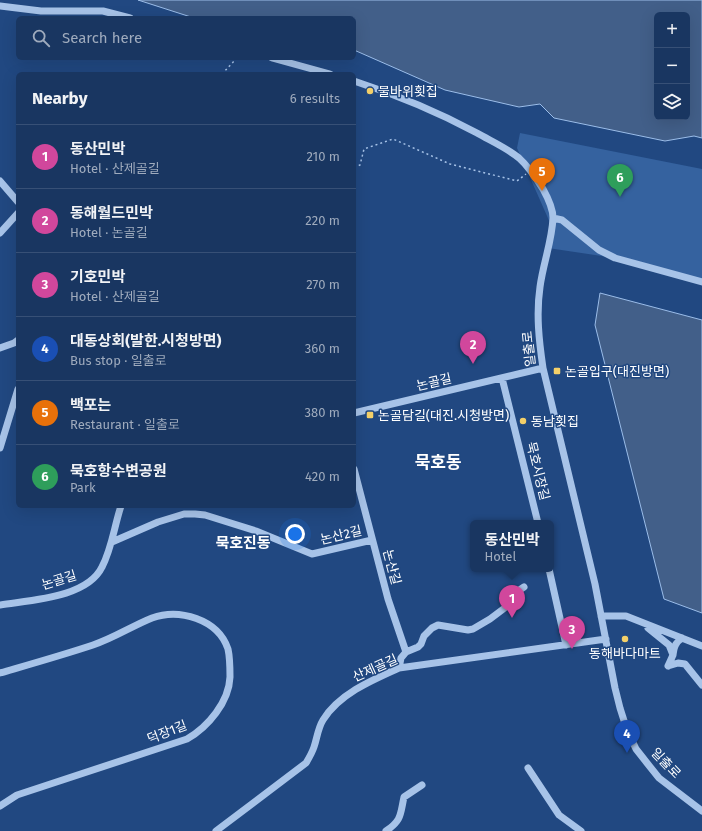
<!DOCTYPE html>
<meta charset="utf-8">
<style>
:root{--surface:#193661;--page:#26416a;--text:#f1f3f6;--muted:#9fabbd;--line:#375076;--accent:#f4d069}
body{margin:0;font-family:"Fira Sans","Noto Sans KR",sans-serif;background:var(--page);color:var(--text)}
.controls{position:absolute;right:12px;top:12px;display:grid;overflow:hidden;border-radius:6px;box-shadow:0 4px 16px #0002}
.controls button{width:36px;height:36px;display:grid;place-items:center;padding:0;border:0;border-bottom:1px solid var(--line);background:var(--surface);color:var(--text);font:20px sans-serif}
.you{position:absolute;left:295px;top:534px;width:14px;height:14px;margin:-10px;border:3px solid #fff;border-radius:50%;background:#1a73e8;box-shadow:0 0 0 6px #1a73e833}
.badge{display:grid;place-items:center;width:26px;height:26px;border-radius:50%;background:var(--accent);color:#fff;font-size:13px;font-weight:700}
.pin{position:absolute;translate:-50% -33px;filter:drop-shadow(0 1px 2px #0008)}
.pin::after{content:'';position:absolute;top:21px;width:14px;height:12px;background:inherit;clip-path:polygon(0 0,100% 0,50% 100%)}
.popup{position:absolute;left:470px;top:520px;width:84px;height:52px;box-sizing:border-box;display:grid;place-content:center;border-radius:6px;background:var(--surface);filter:drop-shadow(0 1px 3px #0005);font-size:13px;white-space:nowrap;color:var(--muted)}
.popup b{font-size:15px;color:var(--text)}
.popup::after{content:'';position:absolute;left:50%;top:100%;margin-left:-8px;border:8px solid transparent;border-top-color:var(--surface)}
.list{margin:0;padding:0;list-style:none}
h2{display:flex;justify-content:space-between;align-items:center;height:52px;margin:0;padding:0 16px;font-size:17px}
h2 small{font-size:13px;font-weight:400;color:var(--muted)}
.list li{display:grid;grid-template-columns:26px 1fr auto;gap:12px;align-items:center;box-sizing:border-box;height:64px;padding:0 16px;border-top:1px solid var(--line)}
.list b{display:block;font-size:15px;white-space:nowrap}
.list p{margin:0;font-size:13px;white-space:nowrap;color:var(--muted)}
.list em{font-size:13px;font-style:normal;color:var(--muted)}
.icon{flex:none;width:22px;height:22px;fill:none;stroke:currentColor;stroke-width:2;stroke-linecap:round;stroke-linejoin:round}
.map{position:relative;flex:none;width:702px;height:831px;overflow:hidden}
.search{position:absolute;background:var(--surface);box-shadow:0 4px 16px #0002;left:16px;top:16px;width:340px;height:44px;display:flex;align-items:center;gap:10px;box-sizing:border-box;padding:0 14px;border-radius:6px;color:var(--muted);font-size:15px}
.panel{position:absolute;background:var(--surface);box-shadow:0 4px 16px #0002;left:16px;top:72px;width:340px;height:436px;border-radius:6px}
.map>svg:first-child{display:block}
</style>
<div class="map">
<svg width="702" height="831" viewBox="0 0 702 831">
<rect width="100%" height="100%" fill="#214881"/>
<path fill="#35629f" d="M 520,133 L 702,169 L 702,282 L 615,258 L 548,248 L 551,225 L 517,148 Z"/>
<path fill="#425f89" stroke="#9bbde9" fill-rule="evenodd" d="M 138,0 L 702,0 L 702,138 L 694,136 L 665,141 L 554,118 L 540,104 L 519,107 L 445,90 L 354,50 L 354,18 L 194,18 ZM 657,15 L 687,15 L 687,117 L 657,117 Z
M 600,293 L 702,320 L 702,613 L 664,599 L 595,325 Z"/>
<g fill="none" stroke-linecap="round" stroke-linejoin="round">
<path stroke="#a7c3e8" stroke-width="1.5" stroke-dasharray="2 3" stroke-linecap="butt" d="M 222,74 L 237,58
M 354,167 L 360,165 L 364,149 L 393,139 L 450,164 L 517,181 L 526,174"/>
<path stroke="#a7c3e8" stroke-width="7" d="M 0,6 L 41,11 L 103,11 L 130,18
M 272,58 L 330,74
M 354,81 C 397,95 438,112 477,133 C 491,141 507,148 519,158 C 529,167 536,178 543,189 C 548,198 553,208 553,218 C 552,241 543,264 540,287 C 536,314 539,341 543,368 L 595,584 L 615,688 L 620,708 L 627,730 L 636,749 L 647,763 L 659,778 L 702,811
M 0,181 L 18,202
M 553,218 L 562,220 L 599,250 L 615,258 L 702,282
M 0,233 L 18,213
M 0,348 L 14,343 L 18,340
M 502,378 L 538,523
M 354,413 L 543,368
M 0,448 L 18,389
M 354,469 L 388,599 L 406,652 L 401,658 L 399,668
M 112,542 L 158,522 L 184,514 L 195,514 L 205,515 L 256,531 L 312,554 L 372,540
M 549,569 L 566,645
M 0,605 C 30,600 87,598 102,567 C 112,548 114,527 121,506
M 601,616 L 626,616 L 702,646
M 648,628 L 669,645 L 673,655 L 668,666
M 406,652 L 418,647 L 421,644 L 424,636 L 432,628 L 438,625 L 468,630 L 473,629 L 490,619 L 510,604 L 518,591 L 524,587
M 673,655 C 674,647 675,643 682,638
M 668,666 L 678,663 L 685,664 L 702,685
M 0,673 C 31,664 63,655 93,645 C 114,638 132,626 152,618 C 179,608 218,619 228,649 C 230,658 230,668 230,677 C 229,702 208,727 187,739 L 17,795 L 0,806
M 528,768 L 559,815 L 581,831
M 216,831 L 306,763 C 309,758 312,753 314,747 C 317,738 318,728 323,720 C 339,694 372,680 399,668 L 606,639
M 386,831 C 402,820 400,815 404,797 L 422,785"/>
</g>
<g fill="#f4d069" stroke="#214881" stroke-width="1.5">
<circle cx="370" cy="91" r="4"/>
<rect x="553" y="367" width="8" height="8" rx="2"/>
<rect x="366" y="411" width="8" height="8" rx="2"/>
<circle cx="523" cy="421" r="4"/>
<circle cx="625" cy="639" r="4"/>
</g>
<g text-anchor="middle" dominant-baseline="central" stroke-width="3" stroke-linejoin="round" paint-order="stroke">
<g font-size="13" fill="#fff" stroke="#214881" text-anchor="start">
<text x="378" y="91">물바위횟집</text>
<text x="565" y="371">논골입구(대진방면)</text>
<text x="378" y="415">논골담길(대진.시청방면)</text>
<text x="531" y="421">동남횟집</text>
<text x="625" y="653" text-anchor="middle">동해바다마트</text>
</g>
<g font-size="13" fill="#fff" stroke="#214881">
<text transform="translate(529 349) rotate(-96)">일출로</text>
<text transform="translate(434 382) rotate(-13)">논골길</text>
<text transform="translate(538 471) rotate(76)">묵호시장길</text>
<text transform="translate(341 535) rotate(-13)">논산2길</text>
<text transform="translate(392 567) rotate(75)">논산길</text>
<text transform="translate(59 580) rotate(-17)">논골길</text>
<text transform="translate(375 668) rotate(-24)">산제골길</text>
<text transform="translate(167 732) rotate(-21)">덕장1길</text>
<text transform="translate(666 763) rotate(46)">일출로</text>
</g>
<g font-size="15" font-weight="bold" fill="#fff" stroke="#214881">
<text x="243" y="543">묵호진동</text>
</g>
<g font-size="17" font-weight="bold" fill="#fff" stroke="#214881">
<text x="438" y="462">묵호동</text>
</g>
</g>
</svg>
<div class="controls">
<button>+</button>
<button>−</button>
<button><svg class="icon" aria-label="layers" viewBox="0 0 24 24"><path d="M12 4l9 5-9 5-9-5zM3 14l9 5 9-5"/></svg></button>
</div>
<div class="you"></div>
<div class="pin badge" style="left:512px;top:618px;background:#d1479c">1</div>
<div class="popup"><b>동산민박</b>Hotel</div>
<div class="pin badge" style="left:473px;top:364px;background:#d1479c">2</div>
<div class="pin badge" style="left:572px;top:649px;background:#d1479c">3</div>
<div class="pin badge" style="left:627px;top:753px;background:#1a4fb4">4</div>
<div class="pin badge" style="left:542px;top:191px;background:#e8710a">5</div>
<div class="pin badge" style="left:620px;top:197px;background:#2e9e5b">6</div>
<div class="search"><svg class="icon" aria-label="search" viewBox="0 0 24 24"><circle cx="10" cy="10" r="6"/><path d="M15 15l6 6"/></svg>Search here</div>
<section class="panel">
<h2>Nearby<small>6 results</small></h2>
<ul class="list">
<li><span class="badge" style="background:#d1479c">1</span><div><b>동산민박</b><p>Hotel · 산제골길</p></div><em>210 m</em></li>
<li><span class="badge" style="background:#d1479c">2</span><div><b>동해월드민박</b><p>Hotel · 논골길</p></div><em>220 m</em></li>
<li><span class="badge" style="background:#d1479c">3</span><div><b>기호민박</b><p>Hotel · 산제골길</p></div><em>270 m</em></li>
<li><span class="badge" style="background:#1a4fb4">4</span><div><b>대동상회(발한.시청방면)</b><p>Bus stop · 일출로</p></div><em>360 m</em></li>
<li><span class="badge" style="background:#e8710a">5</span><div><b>백포는</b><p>Restaurant · 일출로</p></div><em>380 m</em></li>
<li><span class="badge" style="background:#2e9e5b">6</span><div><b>묵호항수변공원</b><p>Park</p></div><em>420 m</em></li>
</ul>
</section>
</div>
